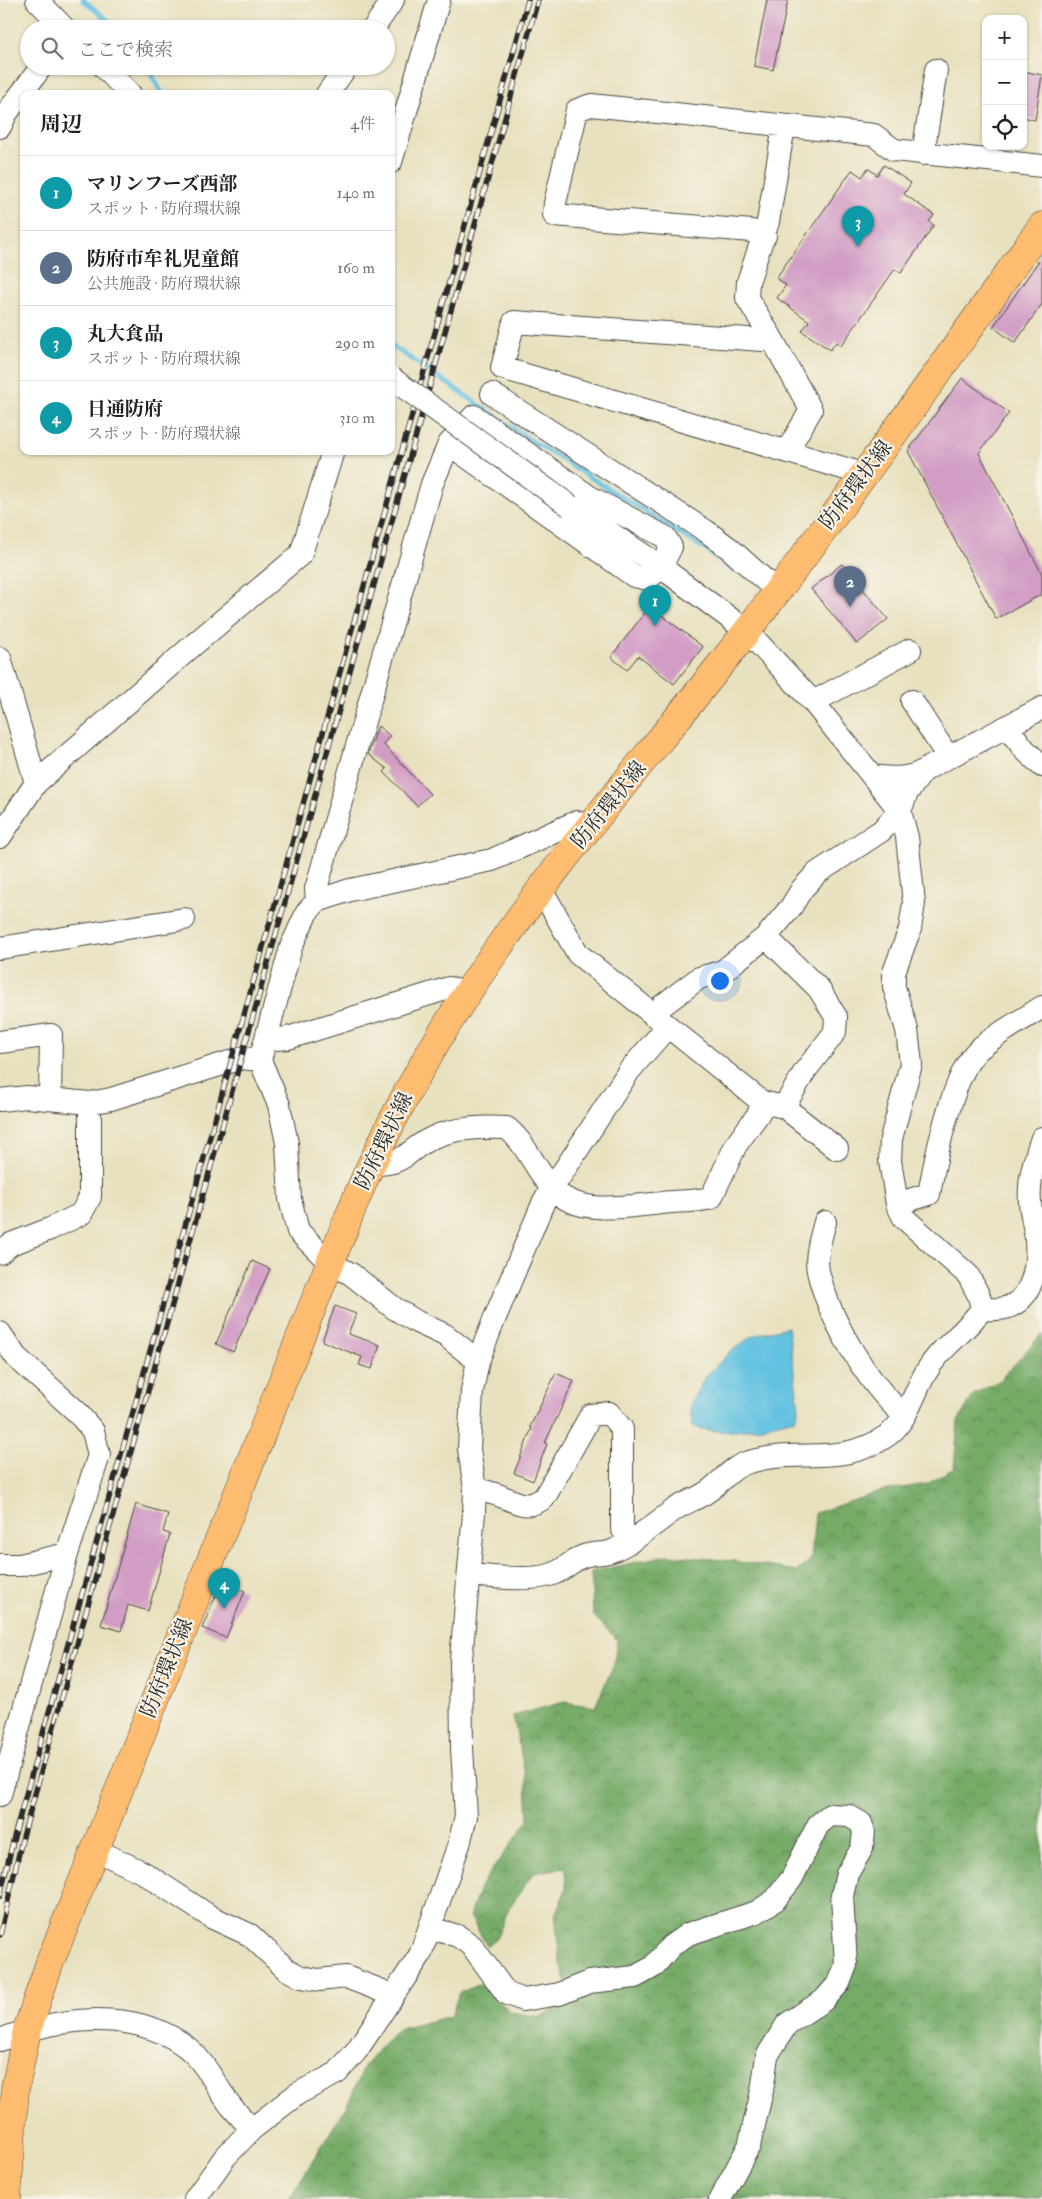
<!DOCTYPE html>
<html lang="ja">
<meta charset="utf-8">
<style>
:root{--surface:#fff;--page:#f6f6f6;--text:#202124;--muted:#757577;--line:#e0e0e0;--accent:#1a73e8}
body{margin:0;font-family:"IM FELL Double Pica","Noto Serif JP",serif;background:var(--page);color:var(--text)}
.controls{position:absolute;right:15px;top:15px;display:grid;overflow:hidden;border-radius:10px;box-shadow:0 1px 4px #0004}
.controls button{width:45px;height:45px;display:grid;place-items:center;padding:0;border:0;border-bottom:1px solid var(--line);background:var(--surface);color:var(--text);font:25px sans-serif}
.you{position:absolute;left:719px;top:980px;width:18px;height:18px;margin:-12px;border:4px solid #fff;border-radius:50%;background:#1a73e8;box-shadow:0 0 0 8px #1a73e833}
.badge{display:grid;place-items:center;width:32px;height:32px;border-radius:50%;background:var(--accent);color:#fff;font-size:16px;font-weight:700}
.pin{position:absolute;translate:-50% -41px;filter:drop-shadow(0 1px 2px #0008)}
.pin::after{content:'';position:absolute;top:26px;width:18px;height:15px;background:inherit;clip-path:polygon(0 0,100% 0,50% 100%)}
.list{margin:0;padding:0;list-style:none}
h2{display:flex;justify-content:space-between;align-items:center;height:65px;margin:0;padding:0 20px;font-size:21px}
h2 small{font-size:16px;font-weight:400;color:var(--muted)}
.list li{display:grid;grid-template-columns:32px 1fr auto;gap:15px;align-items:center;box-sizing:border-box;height:75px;padding:0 20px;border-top:1px solid var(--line)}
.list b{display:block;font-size:19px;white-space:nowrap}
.list p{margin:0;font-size:16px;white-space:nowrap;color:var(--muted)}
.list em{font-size:16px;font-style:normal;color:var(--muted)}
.icon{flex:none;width:28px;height:28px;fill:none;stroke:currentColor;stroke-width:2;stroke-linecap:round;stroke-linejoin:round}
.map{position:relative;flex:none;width:1042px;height:2199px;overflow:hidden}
.search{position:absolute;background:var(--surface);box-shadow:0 1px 4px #0004;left:20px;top:20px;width:375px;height:55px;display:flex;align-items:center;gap:12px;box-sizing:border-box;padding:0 18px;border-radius:28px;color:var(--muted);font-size:19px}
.panel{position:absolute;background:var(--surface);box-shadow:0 1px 4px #0004;left:20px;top:90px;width:375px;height:365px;border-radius:10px}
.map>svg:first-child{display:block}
</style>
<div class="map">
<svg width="1042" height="2199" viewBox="0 0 1042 2199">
<defs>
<pattern id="forest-crowns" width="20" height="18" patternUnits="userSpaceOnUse" patternTransform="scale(1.25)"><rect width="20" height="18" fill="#76ab68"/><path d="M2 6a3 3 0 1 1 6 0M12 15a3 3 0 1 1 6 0" fill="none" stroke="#618b56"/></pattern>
</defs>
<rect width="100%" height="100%" fill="#f7f3e8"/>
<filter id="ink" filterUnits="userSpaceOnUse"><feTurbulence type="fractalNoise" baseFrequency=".02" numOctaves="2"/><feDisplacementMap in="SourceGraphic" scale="10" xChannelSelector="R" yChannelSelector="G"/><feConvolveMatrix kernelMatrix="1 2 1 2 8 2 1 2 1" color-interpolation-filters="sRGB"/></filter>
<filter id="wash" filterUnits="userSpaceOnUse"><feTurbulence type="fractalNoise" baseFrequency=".0096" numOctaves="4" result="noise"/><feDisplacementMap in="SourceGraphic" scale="20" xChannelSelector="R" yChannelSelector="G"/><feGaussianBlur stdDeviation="1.12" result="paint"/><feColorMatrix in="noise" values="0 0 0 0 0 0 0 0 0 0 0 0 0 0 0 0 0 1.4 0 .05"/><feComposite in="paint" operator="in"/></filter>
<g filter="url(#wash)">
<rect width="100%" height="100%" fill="#e8e1bf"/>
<path fill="url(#forest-crowns)" stroke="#506b4a" d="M 1042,1334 L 1042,2199 L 289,2199 L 347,2105 L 366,2063 L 396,2030 L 451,2016 L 459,1993 L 481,1984 L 511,2012 L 540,2017 L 570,1998 L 560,1963 L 555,1915 L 566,1889 L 565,1868 L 534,1872 L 509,1908 L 496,1940 L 487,1946 L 470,1916 L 481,1885 L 528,1821 L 526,1778 L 513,1716 L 564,1702 L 595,1707 L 614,1664 L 617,1640 L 593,1615 L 591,1572 L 667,1555 L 734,1561 L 797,1571 L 811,1560 L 815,1513 L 882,1491 L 927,1484 L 954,1468 L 958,1421 L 974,1394 L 999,1381 Z"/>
<path fill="#63c2e1" stroke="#477686" d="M 788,1327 L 799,1408 L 795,1419 C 760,1427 727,1438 692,1426 L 690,1405 L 705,1377 L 730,1352 L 752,1336 Z"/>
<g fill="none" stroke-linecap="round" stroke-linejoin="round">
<path stroke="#63c2e1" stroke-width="5" d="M 83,0 L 119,29
M 147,66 L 162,94
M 391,345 L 532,441 L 705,549 L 734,571"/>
</g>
<g id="blocks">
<path fill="#d29dc5" d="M 767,0 L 788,0 L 773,70 L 754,66 Z
M 1023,71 L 1042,75 L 1035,120 L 1023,117 Z
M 884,165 L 911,183 L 904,194 L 934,215 L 929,222 L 934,225 L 901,273 L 895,269 L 841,346 L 836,342 L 830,350 L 802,331 L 809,321 L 777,298 L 786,285 L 776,278 L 852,170 L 862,177 L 868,168 L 877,175 Z
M 1042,256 L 1042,304 L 1015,343 L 993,327 Z
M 962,378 L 1009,413 L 979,453 L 1042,574 L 1042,594 L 996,619 L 908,451 Z
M 842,564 L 888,619 L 857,644 L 811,589 Z
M 650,606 L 703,647 L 674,684 L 638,656 L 627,670 L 611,657 Z
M 378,726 L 390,736 L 383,744 L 430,794 L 417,806 L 384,772 L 387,769 L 368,754 Z
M 252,1261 L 270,1269 L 233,1352 L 216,1344 Z
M 335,1306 L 356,1314 L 348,1334 L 380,1345 L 372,1369 L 359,1365 L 362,1357 L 322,1341 Z
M 556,1373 L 574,1381 L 545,1443 L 547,1444 L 533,1481 L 514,1473 L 532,1428 L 530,1427 Z
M 136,1504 L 168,1514 L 163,1532 L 170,1534 L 148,1611 L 128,1605 L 121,1631 L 101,1625 Z
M 222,1581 L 245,1591 L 226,1638 L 202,1628 Z"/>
</g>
</g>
<g filter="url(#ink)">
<use href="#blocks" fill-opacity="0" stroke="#474641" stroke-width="1"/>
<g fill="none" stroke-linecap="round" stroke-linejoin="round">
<defs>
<path id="minor" d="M 37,0 L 65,29
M 373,29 L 393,0
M 103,66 L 130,94
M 327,94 L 347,66
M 784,126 L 768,222 L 748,282 L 747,298 L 771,337 L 811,410 L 790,446 L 789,452
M 0,127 L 6,114 L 42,66
M 923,154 L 936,70
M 391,162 L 439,0
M 765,236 L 752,231 L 554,215 L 555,203 L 577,110 L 591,105 L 874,135 L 894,150 L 1042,166
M 771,337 L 762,340 L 514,322 L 502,368 L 853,471 L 861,478
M 492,394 L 706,531 L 729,548 L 777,591
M 0,658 L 36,783
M 912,701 L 948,757
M 813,702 L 910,650
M 1007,727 L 1025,750 L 1042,766
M 872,776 C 893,779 912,780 930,767 L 1042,708
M 0,837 L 36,783 L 191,647 L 301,554 L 333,451
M 539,894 L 548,901 L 578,954 L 762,1102 L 784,1107 L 837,1149
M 317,901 L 316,889 L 432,484 L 449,444 L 474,416 L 590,497 L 665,537 L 671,547 L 661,567 L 648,579 L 634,576 L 449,444
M 766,937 L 819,989 L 836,1017 L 835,1032 L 805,1071 L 784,1107
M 0,948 L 184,919
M 653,1015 L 663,1005 L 699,978 L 723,971 L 766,937 L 791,907 L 802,889 L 817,873 L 881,831 L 900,811 L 907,793 L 921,774
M 266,1040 L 288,1038 L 449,988 L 467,993
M 0,1042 L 51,1035 L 50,1099
M 0,1100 L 27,1097 L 90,1103 L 111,1099 L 242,1058 L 260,1060
M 371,1164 C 409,1165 406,1149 434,1137 C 456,1127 484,1127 507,1128 C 527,1144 535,1170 553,1189 C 580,1217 627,1206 662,1203 C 679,1201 695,1202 711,1198 L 736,1145 L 759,1113 L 762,1102
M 897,1204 L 929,1194 C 935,1160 953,1072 978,1050 C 997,1033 1021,1021 1042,1007
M 825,1222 C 821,1237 815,1255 818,1271 C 829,1319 867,1383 904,1415
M 0,1253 L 11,1244 L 50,1229 L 81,1214 L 90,1197 L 90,1103
M 982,1309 C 989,1309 998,1310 1005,1308 C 1033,1301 1038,1265 1036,1240 C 1035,1227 1031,1215 1030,1202 C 1028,1180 1035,1158 1042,1138
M 0,1333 L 16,1357 L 76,1411 L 93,1431 L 99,1455 L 67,1554 L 0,1795
M 478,1361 L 445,1335 L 417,1322 L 394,1308 L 351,1274 L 330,1263 L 298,1231 L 290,1199 L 287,1143 L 279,1105 L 260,1060 L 291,947 L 307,912 L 317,901 L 350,890 L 492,860 L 576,822 L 592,826
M 475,1489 C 484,1491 494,1493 503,1497 C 520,1503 526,1510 544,1498 L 591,1415 L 609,1413 L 622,1429 L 622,1528 L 630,1542
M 0,1565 L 20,1565 L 67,1554
M 469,1575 C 490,1577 536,1582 555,1573 C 565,1569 574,1559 584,1556 C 594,1552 605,1555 614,1550 C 637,1540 656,1522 677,1508 C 685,1503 695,1499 704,1494 C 720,1485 730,1467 749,1462 C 799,1447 842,1468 888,1435 C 907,1421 914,1393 925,1374 C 939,1348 965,1333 982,1309 L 979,1296 L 968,1275 L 904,1218 L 897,1204 L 890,1161 L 891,1139 L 911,1064 L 907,1030 L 894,987 L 894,972 L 910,929 L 914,903 L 907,837 L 900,811 L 813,702 L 747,631 L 661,567 L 570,506
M 96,1850 L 144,1873 L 211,1917 L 250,1935 L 286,1969 L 301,1977 L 319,1980 L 346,1977 L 380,1990 L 392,1998
M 430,1928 L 458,1936 L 472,1946 L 506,1993 L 523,2000 L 559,1994 L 589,1982 L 635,1977 L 653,1967 L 671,1946 L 688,1934 L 757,1912 L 775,1900 L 792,1878 L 818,1825 L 830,1815 L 849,1816 L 861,1823 L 864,1832 L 862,1848 L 847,1874 L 842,1896 L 846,1965 L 839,1983 L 824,2000 L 787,2024 L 767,2056 L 762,2091 L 749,2146 L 720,2199
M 0,2040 C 55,2018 129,2008 181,2043 C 204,2058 215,2085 231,2106 C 238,2114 245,2122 252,2129
M 195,2199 L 225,2157 L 252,2129 L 297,2094 L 337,2073 L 357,2050 L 420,1955 L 459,1844 L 466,1816 L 462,1748 L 461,1660 L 474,1513 L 475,1489 L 469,1449 L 472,1391 L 478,1361 L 494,1320 L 544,1201 L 629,1071 L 667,1027"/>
<path id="major" d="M 7,2199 L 15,2089 L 27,2030 L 50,1962 L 330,1263 C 344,1230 356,1196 372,1163 C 399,1104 432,1046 468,992 C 551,865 654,751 747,631 C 849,499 945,362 1042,226"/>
</defs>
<use href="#minor" stroke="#474641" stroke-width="24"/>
<use href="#major" stroke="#474641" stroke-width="29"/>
<use href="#minor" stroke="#fff" stroke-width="22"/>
<use href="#major" stroke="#fdbc70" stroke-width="28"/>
<defs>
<path id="rail" d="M 0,1896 L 14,1837 L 528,0
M 0,1935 L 22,1840 L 538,0"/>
</defs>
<use href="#rail" stroke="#2b2b2b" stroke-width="5.5"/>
<use href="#rail" stroke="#f7f3e8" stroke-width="4" stroke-dasharray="11" stroke-linecap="butt"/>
<defs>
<path id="minor-bridge" d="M 391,378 L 570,506"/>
</defs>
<use href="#minor-bridge" stroke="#474641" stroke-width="24" stroke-linecap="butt"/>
<use href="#minor-bridge" stroke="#fff" stroke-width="22"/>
</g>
</g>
<g text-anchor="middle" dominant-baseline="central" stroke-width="4.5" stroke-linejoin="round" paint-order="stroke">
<g font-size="21" fill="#2b2b2b" stroke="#f7f3e8">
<text transform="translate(856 485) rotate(-53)">防府環状線</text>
<text transform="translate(609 805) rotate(-51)">防府環状線</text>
<text transform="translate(384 1141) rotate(-64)">防府環状線</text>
<text transform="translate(167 1668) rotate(-68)">防府環状線</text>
</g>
</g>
</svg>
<div class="controls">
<button>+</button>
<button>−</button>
<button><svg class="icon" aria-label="locate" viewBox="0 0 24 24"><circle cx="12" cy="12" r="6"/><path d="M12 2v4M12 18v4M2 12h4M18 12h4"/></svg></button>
</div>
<div class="you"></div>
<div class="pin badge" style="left:655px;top:626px;background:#0f9aa8">1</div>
<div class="pin badge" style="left:850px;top:607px;background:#5c6f8a">2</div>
<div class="pin badge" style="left:858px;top:247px;background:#0f9aa8">3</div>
<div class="pin badge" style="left:224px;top:1609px;background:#0f9aa8">4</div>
<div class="search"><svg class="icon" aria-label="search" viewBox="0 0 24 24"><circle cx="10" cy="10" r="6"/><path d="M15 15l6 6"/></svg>ここで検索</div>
<section class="panel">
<h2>周辺<small>4件</small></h2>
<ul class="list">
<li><span class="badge" style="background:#0f9aa8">1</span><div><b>マリンフーズ西部</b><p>スポット · 防府環状線</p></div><em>140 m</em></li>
<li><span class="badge" style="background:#5c6f8a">2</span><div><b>防府市牟礼児童館</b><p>公共施設 · 防府環状線</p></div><em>160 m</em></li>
<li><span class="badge" style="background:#0f9aa8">3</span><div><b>丸大食品</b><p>スポット · 防府環状線</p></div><em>290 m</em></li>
<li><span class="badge" style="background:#0f9aa8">4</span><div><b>日通防府</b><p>スポット · 防府環状線</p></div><em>310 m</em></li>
</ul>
</section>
</div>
